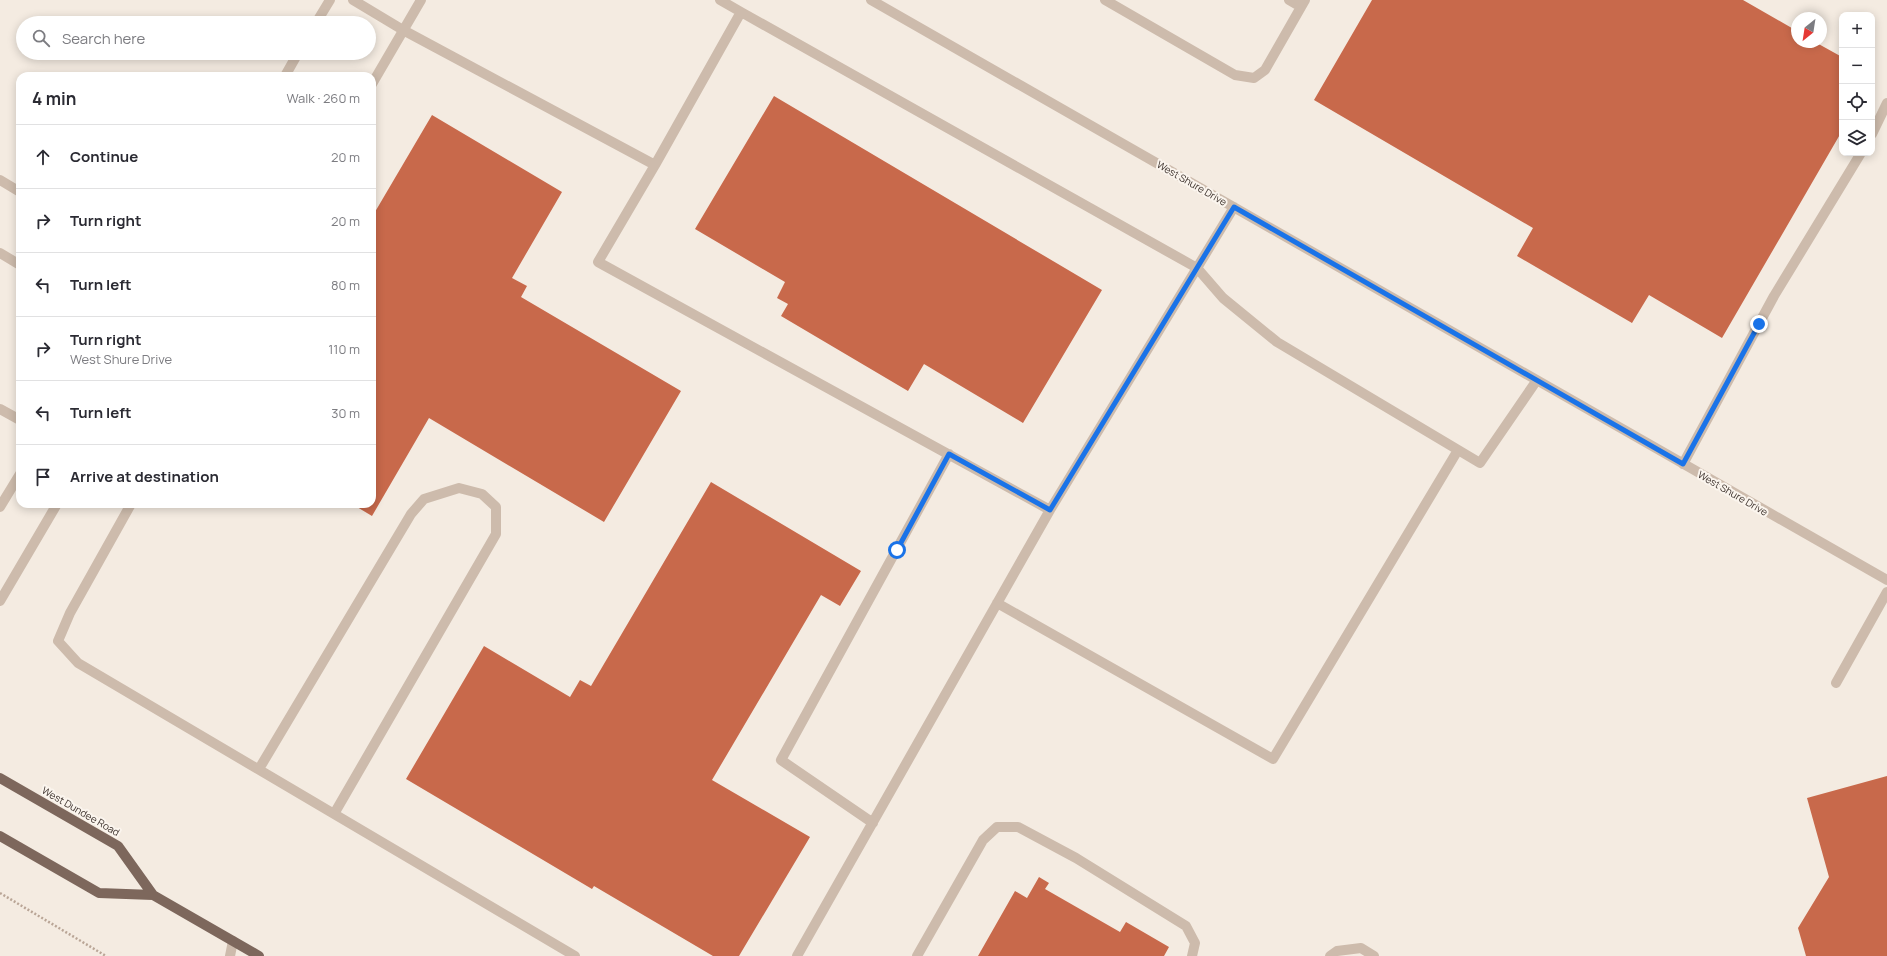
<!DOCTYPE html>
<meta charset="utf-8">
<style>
:root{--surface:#fff;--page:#f7f7f7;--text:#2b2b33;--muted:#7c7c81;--line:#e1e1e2}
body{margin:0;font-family:Manrope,sans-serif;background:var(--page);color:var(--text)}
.controls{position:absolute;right:12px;top:12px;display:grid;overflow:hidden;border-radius:8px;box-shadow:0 2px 10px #0003}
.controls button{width:36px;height:36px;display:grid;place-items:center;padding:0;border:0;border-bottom:1px solid var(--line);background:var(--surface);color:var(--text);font:20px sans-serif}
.compass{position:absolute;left:1791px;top:12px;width:36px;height:36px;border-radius:50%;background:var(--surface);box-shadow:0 2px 10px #0003;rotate:210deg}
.stop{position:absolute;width:12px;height:12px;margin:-9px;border:3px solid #1a73e8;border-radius:50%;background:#fff}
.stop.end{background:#1a73e8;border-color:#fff;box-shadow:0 1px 4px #0008}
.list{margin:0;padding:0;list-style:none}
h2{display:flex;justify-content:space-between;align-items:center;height:52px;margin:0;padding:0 16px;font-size:17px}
h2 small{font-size:13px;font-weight:400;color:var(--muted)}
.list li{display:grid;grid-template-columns:26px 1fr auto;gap:12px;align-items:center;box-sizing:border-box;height:64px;padding:0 16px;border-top:1px solid var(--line)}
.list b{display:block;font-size:15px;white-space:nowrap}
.list p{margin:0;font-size:13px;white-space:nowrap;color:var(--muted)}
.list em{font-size:13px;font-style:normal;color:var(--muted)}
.icon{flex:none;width:22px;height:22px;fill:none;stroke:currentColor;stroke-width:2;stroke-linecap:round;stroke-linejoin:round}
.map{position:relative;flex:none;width:1887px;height:956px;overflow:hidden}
.search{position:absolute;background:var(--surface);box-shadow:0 2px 10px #0003;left:16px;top:16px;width:360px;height:44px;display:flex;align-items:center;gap:10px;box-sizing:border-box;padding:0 14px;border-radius:22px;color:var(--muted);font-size:15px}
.panel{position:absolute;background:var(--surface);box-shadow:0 2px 10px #0003;left:16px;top:72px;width:360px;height:436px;border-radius:12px}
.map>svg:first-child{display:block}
</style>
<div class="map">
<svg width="1887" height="956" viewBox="0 0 1887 956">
<rect width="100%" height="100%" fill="#f4ebe1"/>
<path fill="#c8694b" d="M 1372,0 L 1743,0 L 1797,31 L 1797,42 L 1815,42 L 1842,57 L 1842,131 L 1722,338 L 1649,295 L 1632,323 L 1517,256 L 1533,228 L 1314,100 Z
M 774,96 L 1102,290 L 1023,423 L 924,364 L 908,391 L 781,316 L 788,304 L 777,298 L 785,282 L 695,229 Z
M 432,115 L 562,192 L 512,278 L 527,286 L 521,297 L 681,391 L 604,522 L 429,418 L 372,516 L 352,504 L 372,504 L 372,217 Z
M 711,482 L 861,571 L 840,606 L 821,595 L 712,780 L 810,837 L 739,956 L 713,956 L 594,886 L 592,889 L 406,779 L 484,646 L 570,697 L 580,680 L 591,686 Z
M 1887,776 L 1887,956 L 1806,956 L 1798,928 L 1829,877 L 1807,798 Z
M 1039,877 L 1049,883 L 1045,889 L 1120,932 L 1126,922 L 1169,947 L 1164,956 L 978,956 L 1015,891 L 1027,898 Z"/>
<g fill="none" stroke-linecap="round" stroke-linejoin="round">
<path stroke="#b9a596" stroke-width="2.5" stroke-dasharray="2 2" stroke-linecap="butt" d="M 0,893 L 106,956"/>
<path stroke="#cdbbac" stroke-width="10" d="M 353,0 L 403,30 L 655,165 L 598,262 L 1050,510 L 1234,207
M 720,0 L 741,12
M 871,0 L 1887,580
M 1105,0 L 1235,75 L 1254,78 L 1265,70 L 1305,0
M 1289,0 L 1301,7
M 316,23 L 330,0
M 285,76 L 298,53
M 372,84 L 421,0
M 1872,134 L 1887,103
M 655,165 L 741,12 L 1197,268 L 1223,298 L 1277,342 L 1480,463 L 1537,380
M 0,180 L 20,192
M 0,253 L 20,265
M 0,409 L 20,420
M 1683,464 L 1774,296 L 1861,153
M 131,504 L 70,613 L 58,641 L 78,663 L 575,956
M 0,507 L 20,474
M 0,601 L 57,504
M 997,603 L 1273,759 L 1458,450
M 1836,683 L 1887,592
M 259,769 L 411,514 L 424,499 L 459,488 L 482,494 L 496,507 L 496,534 L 334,814
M 873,823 L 781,760 L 949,454
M 230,956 L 233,941
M 797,956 L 1050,510
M 917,956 L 983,840 L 997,827 L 1018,827 L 1076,858 L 1186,926 L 1195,943 L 1192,956
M 1330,956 L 1337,951 L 1361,948 L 1374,956"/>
<path stroke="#7d675c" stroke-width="10" d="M 0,778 L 118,846 L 153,895 L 259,956
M 0,836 L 99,893 L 153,895"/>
</g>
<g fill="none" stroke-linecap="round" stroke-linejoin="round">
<path stroke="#1a73e8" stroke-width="5" d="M 897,550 L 949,454 L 1050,510 L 1234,207 L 1683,464 L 1759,324"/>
</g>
<g text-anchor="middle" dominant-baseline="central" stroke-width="4" stroke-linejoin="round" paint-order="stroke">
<g font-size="10" fill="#3b302b" stroke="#fbf5ee">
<text transform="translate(1192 183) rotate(30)">West Shure Drive</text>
<text transform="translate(1733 493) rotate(30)">West Shure Drive</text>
<text transform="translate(81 811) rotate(30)">West Dundee Road</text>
</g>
</g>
</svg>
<div class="controls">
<button>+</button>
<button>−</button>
<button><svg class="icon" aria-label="locate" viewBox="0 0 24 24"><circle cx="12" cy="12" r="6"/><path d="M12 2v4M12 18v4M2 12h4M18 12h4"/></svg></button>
<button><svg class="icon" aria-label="layers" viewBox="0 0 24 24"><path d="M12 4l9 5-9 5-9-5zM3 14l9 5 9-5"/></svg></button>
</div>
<svg class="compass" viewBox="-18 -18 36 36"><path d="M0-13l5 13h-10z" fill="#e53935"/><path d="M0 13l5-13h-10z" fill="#7c7c81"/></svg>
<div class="stop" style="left:897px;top:550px"></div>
<div class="stop end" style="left:1759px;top:324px"></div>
<div class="search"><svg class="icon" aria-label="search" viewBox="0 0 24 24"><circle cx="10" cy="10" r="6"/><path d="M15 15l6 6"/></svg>Search here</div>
<section class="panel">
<h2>4 min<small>Walk · 260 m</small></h2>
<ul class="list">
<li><svg class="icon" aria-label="ahead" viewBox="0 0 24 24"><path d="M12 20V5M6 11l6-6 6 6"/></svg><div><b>Continue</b></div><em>20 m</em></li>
<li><svg class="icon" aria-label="right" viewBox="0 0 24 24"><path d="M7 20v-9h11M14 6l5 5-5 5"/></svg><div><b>Turn right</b></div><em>20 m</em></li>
<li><svg class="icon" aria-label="left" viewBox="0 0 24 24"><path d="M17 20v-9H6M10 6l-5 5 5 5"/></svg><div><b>Turn left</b></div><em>80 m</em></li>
<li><svg class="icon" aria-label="right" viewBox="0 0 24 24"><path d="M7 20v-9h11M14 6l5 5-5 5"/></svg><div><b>Turn right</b><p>West Shure Drive</p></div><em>110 m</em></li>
<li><svg class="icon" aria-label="left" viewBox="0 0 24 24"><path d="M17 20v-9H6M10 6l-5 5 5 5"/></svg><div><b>Turn left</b></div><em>30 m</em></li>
<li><svg class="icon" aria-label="arrive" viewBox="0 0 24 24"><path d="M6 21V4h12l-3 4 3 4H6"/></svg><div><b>Arrive at destination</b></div></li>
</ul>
</section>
</div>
